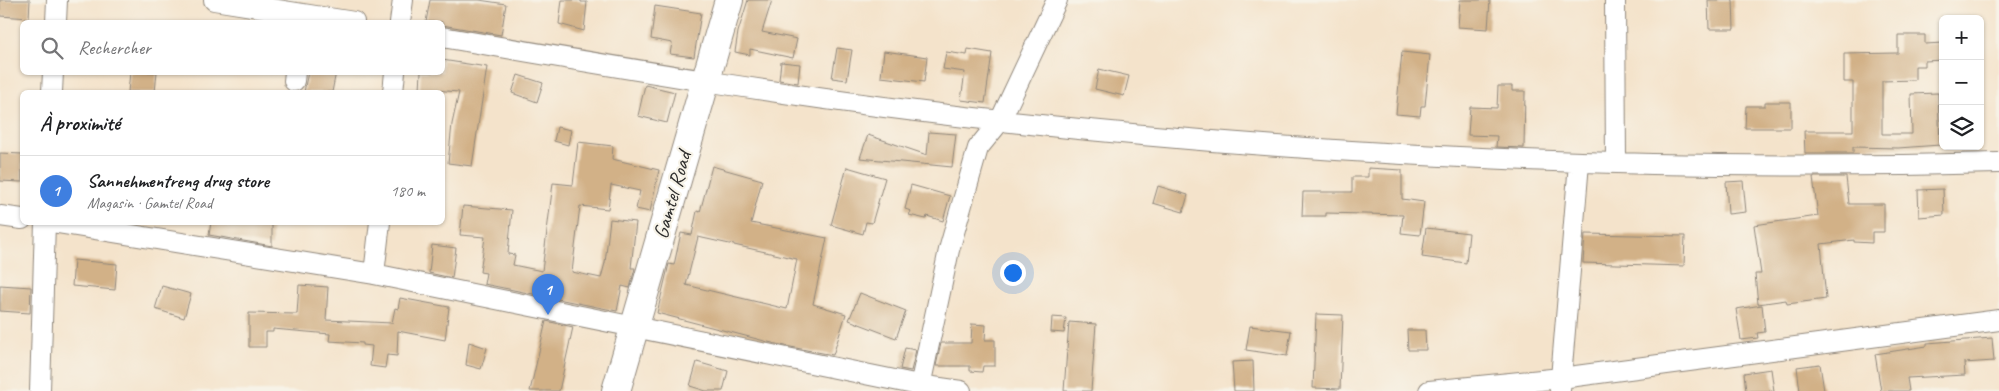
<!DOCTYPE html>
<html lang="fr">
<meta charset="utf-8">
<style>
:root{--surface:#fff;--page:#f2f2f2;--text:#202124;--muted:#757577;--line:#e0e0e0;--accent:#ea580c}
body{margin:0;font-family:Caveat,sans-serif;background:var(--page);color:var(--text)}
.controls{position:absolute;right:15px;top:15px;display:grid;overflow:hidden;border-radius:8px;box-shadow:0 1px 4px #0004}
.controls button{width:45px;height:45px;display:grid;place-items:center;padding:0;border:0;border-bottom:1px solid var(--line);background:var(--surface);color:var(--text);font:25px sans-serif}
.you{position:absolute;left:1012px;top:272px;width:18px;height:18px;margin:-12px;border:4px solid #fff;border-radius:50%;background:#1a73e8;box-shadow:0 0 0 8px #1a73e833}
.badge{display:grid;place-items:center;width:32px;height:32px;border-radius:50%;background:var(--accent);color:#fff;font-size:16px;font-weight:700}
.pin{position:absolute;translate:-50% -41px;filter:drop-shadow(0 1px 2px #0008)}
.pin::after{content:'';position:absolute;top:26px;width:18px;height:15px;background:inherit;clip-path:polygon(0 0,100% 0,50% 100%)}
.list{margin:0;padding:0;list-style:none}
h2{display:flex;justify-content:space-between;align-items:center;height:65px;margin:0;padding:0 20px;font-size:21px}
h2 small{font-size:16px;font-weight:400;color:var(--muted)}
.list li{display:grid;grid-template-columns:32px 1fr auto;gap:15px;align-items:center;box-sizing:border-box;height:70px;padding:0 20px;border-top:1px solid var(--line)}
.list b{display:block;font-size:19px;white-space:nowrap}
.list p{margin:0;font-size:16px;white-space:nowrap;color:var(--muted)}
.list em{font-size:16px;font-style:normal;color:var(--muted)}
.icon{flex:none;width:28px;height:28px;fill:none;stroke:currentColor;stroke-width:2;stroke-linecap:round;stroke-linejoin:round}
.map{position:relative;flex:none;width:1999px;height:391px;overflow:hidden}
.search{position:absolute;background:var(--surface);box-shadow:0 1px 4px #0004;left:20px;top:20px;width:425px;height:55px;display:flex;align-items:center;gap:12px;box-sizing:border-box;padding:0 18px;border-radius:8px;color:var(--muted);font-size:19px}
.panel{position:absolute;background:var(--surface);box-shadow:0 1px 4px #0004;left:20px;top:90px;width:425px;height:135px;border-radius:8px}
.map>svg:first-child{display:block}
</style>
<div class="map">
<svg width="1999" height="391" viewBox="0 0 1999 391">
<rect width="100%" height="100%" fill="#f7f3e8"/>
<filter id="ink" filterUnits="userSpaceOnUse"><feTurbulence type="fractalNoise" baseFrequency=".02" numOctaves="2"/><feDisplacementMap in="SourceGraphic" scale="10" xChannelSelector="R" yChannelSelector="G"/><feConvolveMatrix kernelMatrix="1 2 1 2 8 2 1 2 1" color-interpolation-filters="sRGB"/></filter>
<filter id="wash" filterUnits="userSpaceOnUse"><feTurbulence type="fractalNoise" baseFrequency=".0096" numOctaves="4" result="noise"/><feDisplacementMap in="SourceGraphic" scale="20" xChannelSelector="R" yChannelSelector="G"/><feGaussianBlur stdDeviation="1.12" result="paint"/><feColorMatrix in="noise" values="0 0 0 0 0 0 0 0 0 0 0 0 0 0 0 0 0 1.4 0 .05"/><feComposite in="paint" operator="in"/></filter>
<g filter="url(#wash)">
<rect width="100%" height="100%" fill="#f4e3cb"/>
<g id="blocks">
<path fill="#d2b187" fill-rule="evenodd" d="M 0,0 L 30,0 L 29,18 L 0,16 Z
M 430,0 L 479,0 L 506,4 L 501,35 L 442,25 L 442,22 L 426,22 Z
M 562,0 L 581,0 L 581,2 L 587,2 L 584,31 L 559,24 Z
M 748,0 L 772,0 L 762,32 L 797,39 L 793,58 L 750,49 L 750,55 L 735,52 L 738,32 Z
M 1460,0 L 1490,0 L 1488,29 L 1458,27 Z
M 1708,0 L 1733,0 L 1734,29 L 1709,29 Z
M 655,6 L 701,13 L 694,57 L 670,54 L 672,43 L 651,39 Z
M 1898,35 L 1925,35 L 1925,44 L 1943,43 L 1943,60 L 1925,61 L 1925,66 L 1915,66 L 1915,80 L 1882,81 L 1882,134 L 1912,134 L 1911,94 L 1938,93 L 1940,145 L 1898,148 L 1853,147 L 1853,153 L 1805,153 L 1804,131 L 1853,131 L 1853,82 L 1844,82 L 1844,54 L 1898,53 Z
M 837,48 L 852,50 L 847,80 L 832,78 Z
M 968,49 L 992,53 L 985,103 L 961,100 L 965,72 L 943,69 L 946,52 L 967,55 Z
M 884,51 L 927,57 L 924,82 L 881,77 Z
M 1402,52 L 1430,55 L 1425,106 L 1421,106 L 1420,116 L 1396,114 Z
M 442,60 L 487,67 L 472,166 L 448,163 L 452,124 L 459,92 L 420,89 L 421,72 L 442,72 Z
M 781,62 L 800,64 L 798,83 L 779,80 Z
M 1099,69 L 1129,76 L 1124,96 L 1095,89 Z
M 130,72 L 157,72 L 155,92 L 128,92 Z
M 308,72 L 336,72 L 332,92 L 304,92 Z
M 518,75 L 543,83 L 537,102 L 512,93 Z
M 645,85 L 675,92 L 667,123 L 638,116 Z
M 1498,86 L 1512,86 L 1512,91 L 1525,91 L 1524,148 L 1496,147 L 1497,136 L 1468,135 L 1470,107 L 1497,108 Z
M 1765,102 L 1791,102 L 1791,128 L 1745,128 L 1746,106 L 1765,106 Z
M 557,127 L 571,130 L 568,145 L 554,141 Z
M 929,132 L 956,134 L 952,167 L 860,158 L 868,135 L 927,155 Z
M 578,142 L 613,146 L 612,159 L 659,170 L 650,212 L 636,209 L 640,191 L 611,185 L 608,209 L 580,206 L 572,272 L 601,278 L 605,263 L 610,219 L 636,222 L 631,268 L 635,268 L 630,288 L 622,286 L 617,311 L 484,284 L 486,273 L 480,272 L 485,237 L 460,235 L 463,206 L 512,210 L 508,254 L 515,255 L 513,265 L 542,271 L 553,183 L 573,185 Z
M 0,153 L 22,154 L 22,182 L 0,181 Z
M 712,166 L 762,180 L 751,223 L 827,238 L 813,304 L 846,314 L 833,355 L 780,345 L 657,313 L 669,264 L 674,265 L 681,233 L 692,235 L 697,211 L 700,212 ZM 698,237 L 797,259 L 787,309 L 686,285 Z
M 847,167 L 885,178 L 872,223 L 866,222 L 863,234 L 831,225 Z
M 1368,168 L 1402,170 L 1402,199 L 1424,202 L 1420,235 L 1401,233 L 1403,215 L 1326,213 L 1326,216 L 1302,216 L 1303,192 L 1352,192 L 1352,177 L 1368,177 Z
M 1813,177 L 1846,177 L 1849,204 L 1884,204 L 1884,232 L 1872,232 L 1872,243 L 1854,242 L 1854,240 L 1821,244 L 1826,299 L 1787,304 L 1786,300 L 1758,304 L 1755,274 L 1761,274 L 1754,225 L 1818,216 Z
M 1743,181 L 1746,212 L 1728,214 L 1726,182 Z
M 911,185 L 950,196 L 943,221 L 927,216 L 926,219 L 909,215 L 911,211 L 905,209 Z
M 1158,186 L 1188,195 L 1183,212 L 1153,203 Z
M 1943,189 L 1944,215 L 1919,217 L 1918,190 Z
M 211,222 L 272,222 L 272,246 L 209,235 Z
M 1426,228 L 1469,233 L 1466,263 L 1422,257 Z
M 1585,234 L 1685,236 L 1684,266 L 1583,263 Z
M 432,245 L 456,248 L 452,278 L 429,273 Z
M 74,260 L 117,264 L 115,290 L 72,286 Z
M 0,285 L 31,287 L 30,313 L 0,311 Z
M 299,285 L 328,287 L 326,320 L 392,323 L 395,308 L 398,309 L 400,298 L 449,307 L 445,340 L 398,331 L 397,356 L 387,355 L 385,368 L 370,366 L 372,346 L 363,345 L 363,343 L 329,341 L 330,334 L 273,329 L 273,332 L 266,332 L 266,347 L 249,347 L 249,313 L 297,314 Z
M 162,286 L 191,294 L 184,318 L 155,309 Z
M 860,293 L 906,311 L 896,338 L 849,320 Z
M 1762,305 L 1765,332 L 1757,333 L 1758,338 L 1741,340 L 1736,309 Z
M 1316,314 L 1343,315 L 1340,389 L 1313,388 Z
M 1052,317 L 1066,318 L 1064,333 L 1051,332 Z
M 546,321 L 573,327 L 559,391 L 530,391 Z
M 1069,322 L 1096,324 L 1091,391 L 1064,391 Z
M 972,324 L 986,325 L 985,340 L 995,340 L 995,366 L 983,366 L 982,372 L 970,371 L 970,366 L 936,366 L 941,343 L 971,343 Z
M 1250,326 L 1291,331 L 1287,356 L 1246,350 Z
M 1407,330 L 1425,330 L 1426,350 L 1408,350 Z
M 1992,338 L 1994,361 L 1964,363 L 1965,375 L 1907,378 L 1909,391 L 1881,391 L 1875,354 L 1927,346 L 1927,343 Z
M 469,342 L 487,348 L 481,369 L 466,365 Z
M 905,348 L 916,350 L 911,371 L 900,369 Z
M 1253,361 L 1254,391 L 1234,391 L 1232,362 Z
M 697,362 L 728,371 L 723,391 L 706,391 L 690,386 Z
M 1820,364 L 1824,391 L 1800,391 L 1797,367 Z
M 1771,369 L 1774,391 L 1746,391 L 1744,373 Z"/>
</g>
</g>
<g filter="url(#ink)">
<use href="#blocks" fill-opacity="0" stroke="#90877b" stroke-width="1"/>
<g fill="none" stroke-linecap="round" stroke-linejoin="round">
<defs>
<path id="street" d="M 214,0 L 354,22
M 1615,0 L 1616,162
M 56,22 L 57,0
M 400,22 L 403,0
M 442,37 C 628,69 814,101 1002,121 C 1333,157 1666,172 1999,163
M 294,81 L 295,72
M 52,92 L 53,72
M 393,92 L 395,72
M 0,216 L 22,219
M 51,222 L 374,274 L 919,385 L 961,391
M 374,274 L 380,222
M 1560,390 L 1579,163
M 40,391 L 45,222
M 919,391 L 949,250 L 978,148 L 1000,121 L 1057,0
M 1429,391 L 1561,378 L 1999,320"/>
<path id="secondary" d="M 616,391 L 729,0"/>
</defs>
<use href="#street" stroke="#90877b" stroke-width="22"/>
<use href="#secondary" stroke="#90877b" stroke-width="30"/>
<use href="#street" stroke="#fff" stroke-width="20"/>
<use href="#secondary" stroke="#fff" stroke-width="28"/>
</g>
</g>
<g text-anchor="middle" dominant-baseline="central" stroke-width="4.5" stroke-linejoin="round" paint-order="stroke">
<g font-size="21" fill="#2b2b2b" stroke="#f7f3e8">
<text transform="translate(672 195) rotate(-74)">Gamtel Road</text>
</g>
</g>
</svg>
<div class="controls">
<button>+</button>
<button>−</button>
<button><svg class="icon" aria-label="layers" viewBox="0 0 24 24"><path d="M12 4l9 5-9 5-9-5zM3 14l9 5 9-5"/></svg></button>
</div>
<div class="you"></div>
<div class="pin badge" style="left:548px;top:315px;background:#3f7fe0">1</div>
<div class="search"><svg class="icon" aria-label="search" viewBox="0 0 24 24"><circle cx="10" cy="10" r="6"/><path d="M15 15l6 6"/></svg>Rechercher</div>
<section class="panel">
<h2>À proximité<small></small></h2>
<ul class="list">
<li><span class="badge" style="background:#3f7fe0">1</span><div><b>Sannehmentreng drug store</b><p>Magasin · Gamtel Road</p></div><em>180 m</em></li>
</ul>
</section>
</div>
